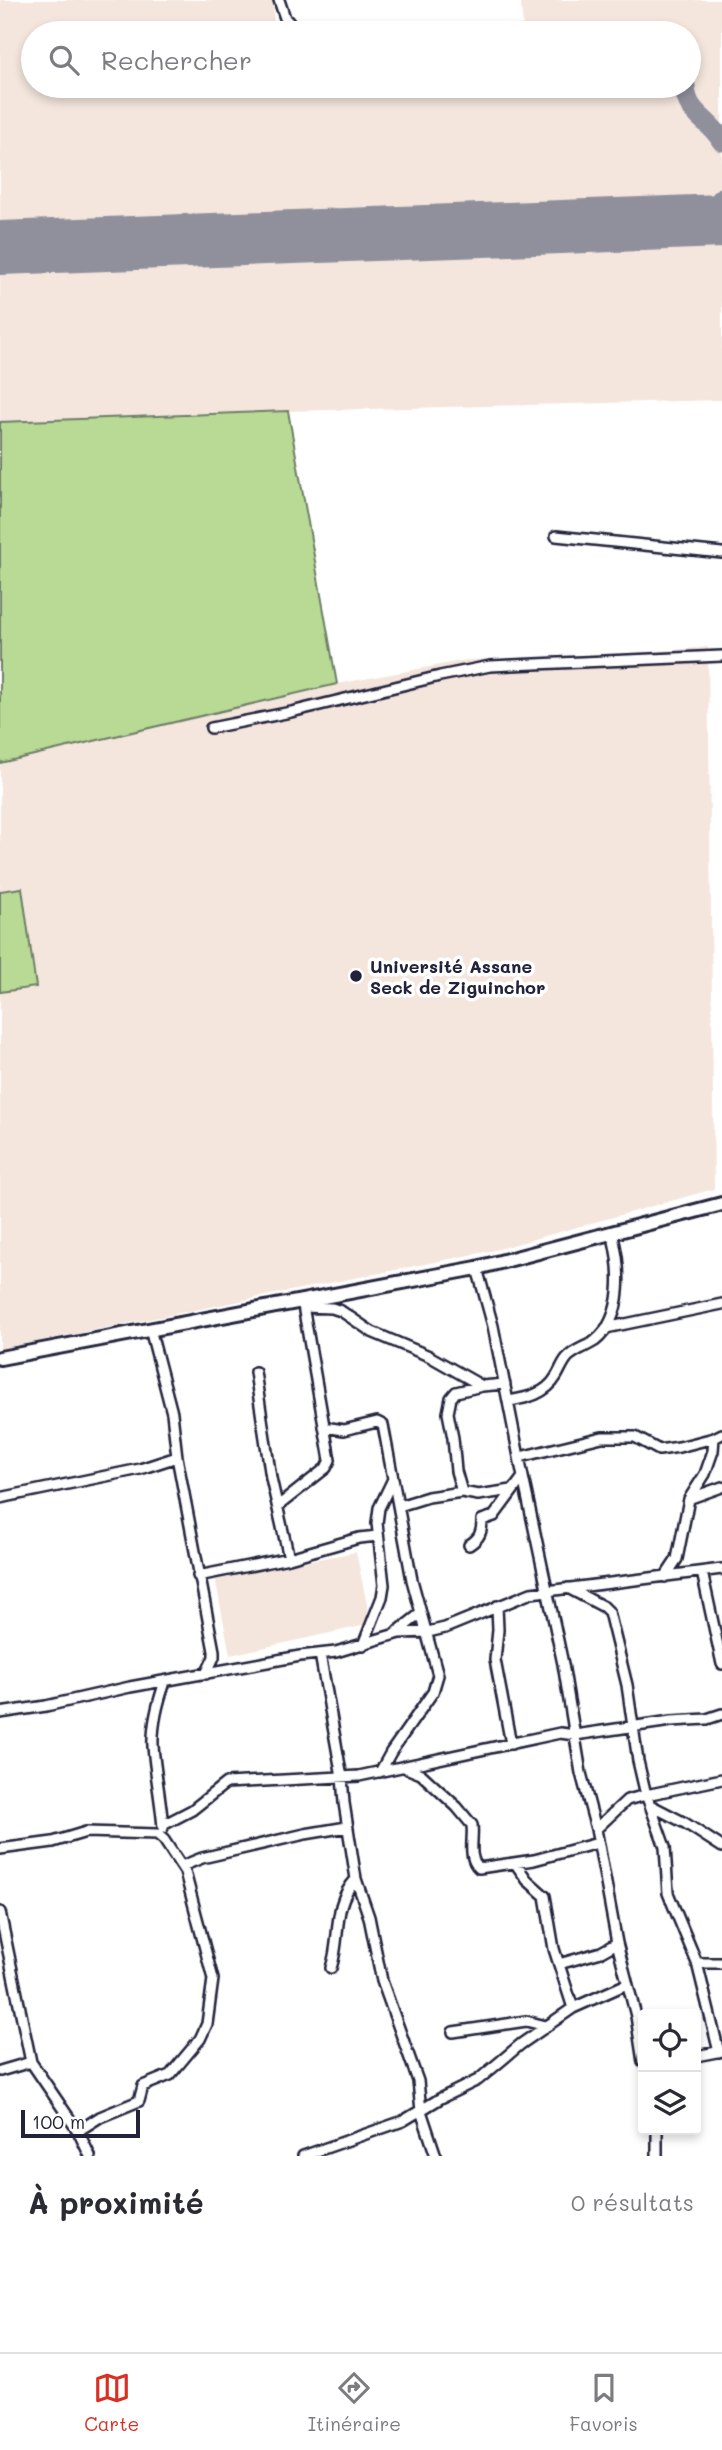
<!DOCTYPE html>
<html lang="fr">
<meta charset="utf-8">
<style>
:root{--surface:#fff;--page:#f2f2f3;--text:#2b2b33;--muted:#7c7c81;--line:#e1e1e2;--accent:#d93025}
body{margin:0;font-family:Mali,sans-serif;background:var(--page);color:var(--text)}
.controls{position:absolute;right:21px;bottom:21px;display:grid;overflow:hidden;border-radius:7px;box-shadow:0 4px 10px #0003}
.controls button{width:63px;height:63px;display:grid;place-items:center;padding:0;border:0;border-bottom:2px solid var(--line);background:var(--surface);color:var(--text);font:35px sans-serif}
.scale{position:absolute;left:21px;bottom:18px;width:119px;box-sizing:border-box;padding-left:7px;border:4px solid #22223b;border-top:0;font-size:19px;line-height:24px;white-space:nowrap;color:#22223b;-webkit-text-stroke:5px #fff;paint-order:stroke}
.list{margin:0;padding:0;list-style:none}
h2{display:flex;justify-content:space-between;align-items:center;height:91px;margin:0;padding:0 28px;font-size:30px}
h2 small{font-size:23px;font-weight:400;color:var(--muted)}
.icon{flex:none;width:38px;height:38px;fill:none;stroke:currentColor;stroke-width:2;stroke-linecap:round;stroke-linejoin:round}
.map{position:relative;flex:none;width:722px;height:2156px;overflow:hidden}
.search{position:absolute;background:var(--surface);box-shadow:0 4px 10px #0003;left:21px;right:21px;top:21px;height:77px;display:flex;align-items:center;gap:18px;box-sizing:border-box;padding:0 24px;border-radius:38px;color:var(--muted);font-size:26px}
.sheet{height:196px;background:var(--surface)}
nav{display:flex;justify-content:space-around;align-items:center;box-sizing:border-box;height:98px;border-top:2px solid var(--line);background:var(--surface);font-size:19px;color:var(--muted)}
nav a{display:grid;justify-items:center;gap:4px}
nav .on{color:var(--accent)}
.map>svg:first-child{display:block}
</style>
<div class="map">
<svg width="722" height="2156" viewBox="0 0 722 2156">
<rect width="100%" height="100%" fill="#fff"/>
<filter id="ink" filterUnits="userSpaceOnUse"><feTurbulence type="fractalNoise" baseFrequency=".0143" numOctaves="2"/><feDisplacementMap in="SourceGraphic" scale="14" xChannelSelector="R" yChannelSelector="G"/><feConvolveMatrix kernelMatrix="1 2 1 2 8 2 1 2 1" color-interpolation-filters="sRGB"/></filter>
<g filter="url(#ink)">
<path fill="#f4e6dd" d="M 0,0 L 273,0 L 274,33 L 33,33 L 33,86 L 689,86 L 689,33 L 523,33 L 521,0 L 722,0 L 722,400 L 288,411 L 0,422 Z
M 708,647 L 714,1189 L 495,1250 L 0,1349 L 0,763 L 337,684 L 466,660 L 589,657 Z
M 356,1552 L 371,1624 L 230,1655 L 215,1578 Z"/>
<path fill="#b9da94" stroke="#6e7e68" stroke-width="2" d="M 288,411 L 337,684 L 0,763 L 0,422 Z
M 22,888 L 36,987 L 0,992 L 0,891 Z"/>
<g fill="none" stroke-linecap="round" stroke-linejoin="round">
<path stroke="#90909d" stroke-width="21" d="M 685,86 C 686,115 710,119 722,141
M 699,222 C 710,215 718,211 722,198"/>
<path stroke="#90909d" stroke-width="54" d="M 0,248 L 722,221"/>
<defs>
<path id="street" d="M 279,0 L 285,18 L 295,29
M 556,536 L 722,553
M 211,728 L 291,712 L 440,676 L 490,666 L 722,656
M 303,1307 L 332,1308 L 341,1311 L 372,1332 L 429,1356 L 482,1386 L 505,1384
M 606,1328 L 722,1304
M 150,1329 L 172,1413 L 177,1457 L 214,1651 L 214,1657 L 206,1674
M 255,1372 L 271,1478 L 289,1558
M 482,1386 L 456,1392 L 451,1398 L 448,1413 L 453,1438 L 456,1471 L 462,1492 L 478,1495 L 512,1490
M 509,1401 C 527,1398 546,1394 556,1377 C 560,1371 562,1364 567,1358 C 574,1350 586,1347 595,1341 C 625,1317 621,1266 612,1233
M 324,1427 L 344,1430 L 377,1422 L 383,1425 L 412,1580 L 438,1675 L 433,1692 L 391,1752 L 380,1772
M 520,1457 L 602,1437 L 635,1437 L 659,1450 L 679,1447 L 714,1438 L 722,1434
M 523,1477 L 563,1664 L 581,1773 L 596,1829 L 617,1943 L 636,2016 L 643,2062
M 0,1498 L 140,1469 L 177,1457
M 691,1498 L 722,1487
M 278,1506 L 326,1468 L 330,1460 L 302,1300
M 399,1506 L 428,1497 L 462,1492
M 469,1545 C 480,1538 482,1532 482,1520 L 494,1516 L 523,1477 L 493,1326 L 477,1268
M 702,1572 L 722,1664
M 198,1576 L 289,1558 L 359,1538 L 378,1536
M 665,1577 L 677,1559 L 689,1499 L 705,1474 L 713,1451 L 714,1438
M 568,1588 L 604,1607 L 609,1612 L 627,1685 L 638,1761 L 646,1795 L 627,1800 L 596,1829
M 497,1606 L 498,1630 L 495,1660 L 511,1744
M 397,1632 L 420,1614
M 363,1645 L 382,1597 L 384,1585 L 377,1523 L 379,1508 L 393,1479
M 320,1654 L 342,1777 L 344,1803 L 356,1879 L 369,1917 L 382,1981 L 418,2081 L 421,2111 L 436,2156
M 0,1713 L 46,1706 L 130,1687 L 300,1656 L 336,1652 L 399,1633 L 428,1632 L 445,1628 L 531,1593 L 722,1569
M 406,1768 L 421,1774 L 457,1807 L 472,1825 C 474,1839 467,1857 479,1868 L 534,1860 L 598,1843
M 722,1779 L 646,1795 L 650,1805 L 685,1823 L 722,1847
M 650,1805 L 665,1847 L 668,1893 L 697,1963 L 719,2052
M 163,1825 L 192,1810 L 226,1783 L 359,1776 L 560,1733 L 575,1735 L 671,1721 L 707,1719 L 722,1714
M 163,1828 C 161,1800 155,1773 153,1746 C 152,1724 158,1702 165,1682
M 0,1849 L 53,1842 L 86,1832 L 157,1834 L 164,1840 L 185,1872 L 213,1979 L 207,2024 L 200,2039 L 170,2075 L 143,2086 L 139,2101 L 100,2117 L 78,2131
M 515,1863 L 527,1880 L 545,1896 L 554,1949 L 573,2008
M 182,1866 L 202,1858 L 305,1834 L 347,1827
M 0,1912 L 31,2062 L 78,2131 L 90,2156
M 697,1963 L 722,1963
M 559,1964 L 601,1952 L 617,1943
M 331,1968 C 342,1935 331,1906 356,1879
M 453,2032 L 526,2021 L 546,2026
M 696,2056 L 722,2051
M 0,2071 L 31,2062
M 303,2156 L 403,2121 L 441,2098 L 478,2080 L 521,2044 L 573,2008 L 627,1984
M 657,2156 L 657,2130"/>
<path id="secondary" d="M 0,1358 L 477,1268 L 722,1204"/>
</defs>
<use href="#street" stroke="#22223b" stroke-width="14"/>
<use href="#secondary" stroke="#22223b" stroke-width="18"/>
<use href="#street" stroke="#fff" stroke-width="9"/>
<use href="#secondary" stroke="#fff" stroke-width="12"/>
</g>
</g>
<circle fill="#22223b" stroke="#fff" stroke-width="2.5" cx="356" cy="976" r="7"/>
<g text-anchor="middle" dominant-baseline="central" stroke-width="7" stroke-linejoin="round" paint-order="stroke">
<g font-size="18" font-weight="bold" fill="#22223b" stroke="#fff" text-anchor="start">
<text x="370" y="966">Université Assane<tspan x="370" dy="21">Seck de Ziguinchor</tspan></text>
</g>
</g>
</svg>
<div class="controls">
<button><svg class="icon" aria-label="locate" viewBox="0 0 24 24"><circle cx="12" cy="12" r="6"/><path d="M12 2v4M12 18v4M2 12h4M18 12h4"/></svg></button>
<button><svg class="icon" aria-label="layers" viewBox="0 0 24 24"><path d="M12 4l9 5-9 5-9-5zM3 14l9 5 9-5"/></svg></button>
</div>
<div class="scale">100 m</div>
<div class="search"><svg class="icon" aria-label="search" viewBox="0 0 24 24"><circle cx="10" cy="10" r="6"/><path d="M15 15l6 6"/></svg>Rechercher</div>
</div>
<section class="sheet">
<h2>À proximité<small>0 résultats</small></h2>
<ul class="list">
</ul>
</section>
<nav>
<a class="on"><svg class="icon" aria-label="map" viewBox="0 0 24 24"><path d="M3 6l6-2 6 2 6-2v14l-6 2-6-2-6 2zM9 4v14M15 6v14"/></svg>Carte</a>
<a><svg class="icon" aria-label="directions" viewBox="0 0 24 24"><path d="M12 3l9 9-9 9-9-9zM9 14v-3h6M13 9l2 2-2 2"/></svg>Itinéraire</a>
<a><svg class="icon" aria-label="saved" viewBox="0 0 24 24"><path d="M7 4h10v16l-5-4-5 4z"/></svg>Favoris</a>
</nav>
